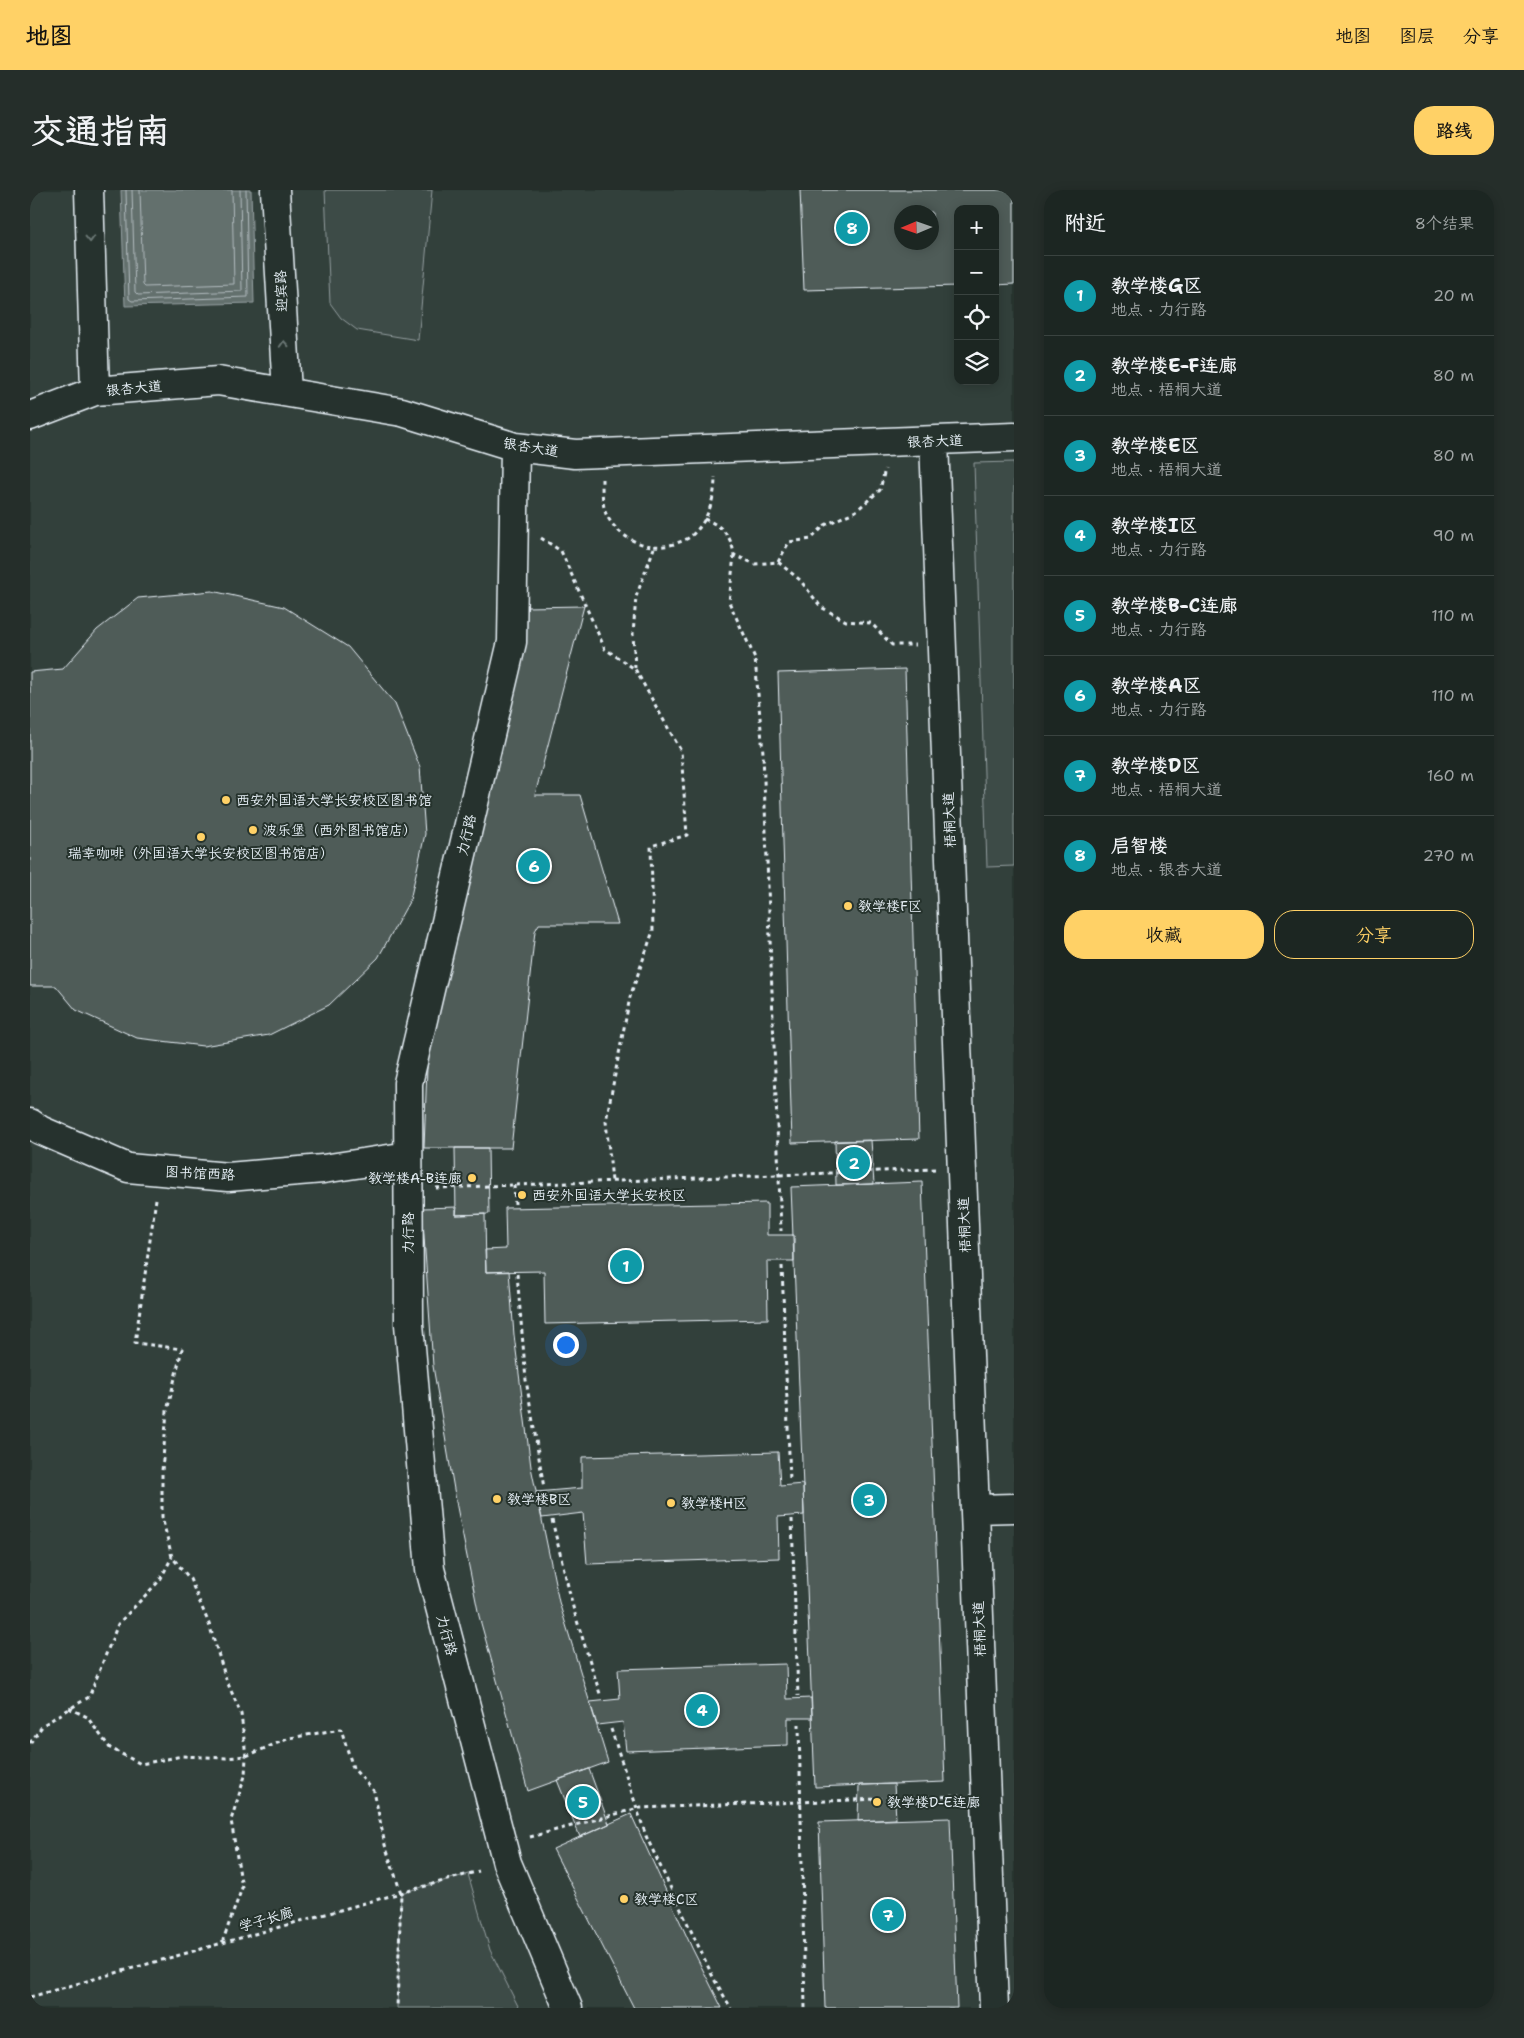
<!DOCTYPE html>
<html lang="zh">
<meta charset="utf-8">
<style>
:root{--surface:#1c2622;--page:#252e2a;--text:#f1f3f6;--muted:#a0a5a5;--line:#3a4340;--accent:#ffd166}
body{margin:0;font-family:"Shantell Sans","LXGW WenKai TC",sans-serif;background:var(--page);color:var(--text)}
.controls{position:absolute;right:15px;top:15px;display:grid;overflow:hidden;border-radius:10px;box-shadow:0 2px 12px #0003}
.controls button{width:45px;height:45px;display:grid;place-items:center;padding:0;border:0;border-bottom:1px solid var(--line);background:var(--surface);color:var(--text);font:25px sans-serif}
.compass{position:absolute;left:864px;top:15px;width:45px;height:45px;border-radius:50%;background:var(--surface);box-shadow:0 2px 12px #0003;rotate:268deg}
.you{position:absolute;left:535px;top:1154px;width:18px;height:18px;margin:-12px;border:4px solid #fff;border-radius:50%;background:#1a73e8;box-shadow:0 0 0 8px #1a73e833}
.badge{display:grid;place-items:center;width:32px;height:32px;border-radius:50%;background:var(--accent);color:#fff;font-size:16px;font-weight:700}
.pin{position:absolute;translate:-50% -50%;border:2px solid #fff;box-shadow:0 1px 5px #0006}
.list{margin:0;padding:0;list-style:none}
h2{display:flex;justify-content:space-between;align-items:center;height:65px;margin:0;padding:0 20px;font-size:21px}
h2 small{font-size:16px;font-weight:400;color:var(--muted)}
.list li{display:grid;grid-template-columns:32px 1fr auto;gap:15px;align-items:center;box-sizing:border-box;height:80px;padding:0 20px;border-top:1px solid var(--line)}
.list b{display:block;font-size:19px;white-space:nowrap}
.list p{margin:0;font-size:16px;white-space:nowrap;color:var(--muted)}
.list em{font-size:16px;font-style:normal;color:var(--muted)}
.actions{display:flex;gap:10px;padding:15px 20px}
.actions a{flex:1;padding:11px 0;border:1px solid var(--accent);border-radius:20px;text-align:center;font-size:18px;color:var(--accent)}
.actions .main{background:var(--accent);color:#111}
.icon{flex:none;width:28px;height:28px;fill:none;stroke:currentColor;stroke-width:2;stroke-linecap:round;stroke-linejoin:round}
.map{position:relative;flex:none;width:984px;height:1818px;overflow:hidden;border-radius:20px}
header{display:flex;align-items:center;gap:30px;box-sizing:border-box;height:70px;padding:0 25px;background:var(--accent);color:#111}
header strong{font-size:24px}
nav{display:flex;gap:28px;margin-inline-start:auto;font-size:18px}
.intro{display:flex;align-items:center;justify-content:space-between;box-sizing:border-box;height:120px;padding:0 30px}
h1{margin:0;font-size:35px}
.button{padding:12px 22px;border-radius:20px;background:var(--accent);color:#111;font-size:18px;font-weight:700}
main{display:flex;gap:30px;padding:0 30px}
aside{flex:1;background:var(--surface);border-radius:20px;box-shadow:0 2px 12px #0003}
.map>svg:first-child{display:block}
</style>
<header>
<strong>地图</strong>
<nav><a>地图</a><a>图层</a><a>分享</a></nav>
</header>
<div class="intro"><h1>交通指南</h1><a class="button">路线</a></div>
<main>
<div class="map">
<svg width="984" height="1818" viewBox="0 0 984 1818">
<rect width="100%" height="100%" fill="#26332d"/>
<filter id="ink" filterUnits="userSpaceOnUse"><feTurbulence type="fractalNoise" baseFrequency=".02" numOctaves="2"/><feDisplacementMap in="SourceGraphic" scale="10" xChannelSelector="R" yChannelSelector="G"/><feConvolveMatrix kernelMatrix="1 2 1 2 8 2 1 2 1" color-interpolation-filters="sRGB"/></filter>
<g filter="url(#ink)">
<path fill="#333f3a" fill-rule="evenodd" d="M 0,0 L 984,0 L 984,1818 L 0,1818 ZM 928,19 L 965,19 L 965,191 L 928,191 ZM 872,22 L 902,22 L 902,52 L 872,52 Z"/>
<path fill="#3e4b47" stroke="#939ea0" d="M 295,0 L 402,0 L 388,150 L 327,140 L 311,128 L 300,113 Z
M 984,272 L 984,676 L 957,677 L 944,273 Z
M 438,1684 L 460,1760 L 489,1818 L 367,1818 L 371,1703 Z"/>
<path fill="#636f6d" stroke="#98a3a5" d="M 91,0 L 221,0 L 224,113 L 95,116 Z"/>
<g fill="none" stroke-linecap="round" stroke-linejoin="round">
<path stroke="#b3bdc0" stroke-width="1" d="M 96,0 L 99,109 L 102,111 L 218,107 L 216,0
M 102,0 L 105,102 L 108,105 L 212,101 L 210,0
M 110,0 L 113,95 L 115,97 L 204,94 L 202,0"/>
</g>
<path fill="#505c59" stroke="#e8f1f8" fill-rule="evenodd" d="M 770,0 L 984,0 L 984,94 L 965,95 L 965,19 L 928,19 L 928,96 L 774,100 ZM 872,22 L 902,22 L 902,52 L 872,52 Z
M 182,401 L 254,417 L 318,457 L 365,514 L 390,577 L 395,644 L 380,710 L 348,768 L 299,815 L 239,845 L 173,856 L 107,848 L 46,820 L 26,796 L 0,796 L 0,482 L 33,479 L 67,440 L 108,408 Z
M 554,416 L 505,605 L 550,605 L 588,734 L 509,734 L 505,741 L 481,958 L 394,958 L 400,797 L 495,417 Z
M 875,479 L 889,949 L 762,953 L 748,483 Z
M 841,950 L 844,994 L 806,995 L 805,951 Z
M 425,958 L 458,958 L 459,1024 L 426,1025 Z
M 892,992 L 915,1592 L 785,1597 L 761,997 Z
M 737,1013 L 737,1045 L 764,1045 L 764,1071 L 737,1071 L 738,1129 L 515,1134 L 514,1081 L 456,1082 L 455,1060 L 476,1059 L 475,1018 Z
M 427,1017 L 426,1025 L 455,1024 L 456,1082 L 479,1081 L 484,1145 L 501,1277 L 529,1412 L 578,1572 L 498,1601 L 449,1426 L 427,1317 L 403,1176 L 392,1018 Z
M 748,1262 L 750,1296 L 773,1294 L 774,1325 L 748,1327 L 749,1368 L 557,1374 L 553,1323 L 512,1328 L 506,1302 L 552,1298 L 552,1267 Z
M 756,1474 L 757,1509 L 781,1508 L 782,1528 L 758,1528 L 758,1555 L 596,1561 L 593,1532 L 567,1535 L 560,1512 L 590,1509 L 588,1479 Z
M 559,1579 L 579,1634 L 550,1647 L 527,1590 Z
M 864,1594 L 866,1629 L 828,1631 L 829,1595 Z
M 601,1624 L 662,1758 L 692,1818 L 604,1818 L 523,1659 Z
M 920,1628 L 927,1818 L 795,1818 L 789,1632 Z"/>
<g fill="none" stroke-linecap="round" stroke-linejoin="round">
<defs>
<path id="minor" d="M 59,0 L 65,201
M 245,0 L 257,202
M 0,226 L 65,201 L 188,191 L 372,222 L 485,257 L 545,264 L 984,247
M 904,251 L 964,1818
M 485,257 L 482,452 L 378,893 L 379,1134 L 400,1379 L 477,1673 L 538,1818
M 0,933 L 10,940 L 98,978 L 198,987 L 293,979 L 378,966
M 945,1319 L 984,1318"/>
</defs>
<use href="#minor" stroke="#e8f1f8" stroke-width="31"/>
<path stroke="#e8f1f8" stroke-width="3" stroke-dasharray="4 4" stroke-linecap="butt" d="M 572,289 C 572,300 572,314 576,324 C 589,350 620,363 647,353 C 652,351 658,349 661,346 C 678,332 685,308 685,287
M 674,329 C 691,335 702,346 704,365 L 725,374 L 748,372 L 770,390 L 791,417 L 816,431 L 841,433 L 862,455 L 885,455
M 511,348 L 531,361 L 575,459 L 605,479 L 651,561 L 657,645 L 621,656 L 623,741 L 600,807 L 576,931 L 582,991
M 704,365 L 699,412 L 725,468 L 733,563 L 751,1041
M 748,372 L 759,352 L 781,349 L 795,335 L 826,321 L 850,300 L 855,279
M 605,478 L 603,444 L 606,407 L 624,358
M 484,995 L 485,1014
M 406,998 L 905,979
M 126,1009 L 105,1153 L 152,1159 L 137,1221 L 132,1281 L 132,1327 L 142,1367 L 160,1389 L 179,1434 L 196,1489 L 211,1524 L 216,1566 L 215,1586 L 201,1630 L 212,1698 L 192,1753
M 752,1076 L 760,1291
M 487,1084 L 496,1190 L 514,1298
M 762,1329 L 768,1506
M 522,1330 L 544,1421 L 571,1507
M 39,1518 L 57,1527 L 80,1558 L 111,1574 L 152,1566 L 196,1568 L 216,1566 L 260,1548 L 311,1539 L 323,1578 L 344,1601 L 355,1655 L 371,1703 L 367,1818
M 769,1534 L 775,1818
M 581,1539 L 616,1646 L 684,1789 L 701,1818
M 0,1553 L 13,1535 L 59,1507 L 88,1434 L 130,1390 L 142,1367
M 500,1647 L 609,1618 L 929,1606
M 0,1807 L 449,1681"/>
<use href="#minor" stroke="#26332d" stroke-width="28"/>
</g>
<defs><path id="oneway-chevron" d="M-2-3.5L2.5 0L-2 3.5" fill="none" stroke-width="1.6" stroke-linecap="round" stroke-linejoin="round" transform="scale(1.25)"/></defs>
<g stroke="#6a7674">
<use href="#oneway-chevron" transform="translate(60 49) rotate(88)"/>
<use href="#oneway-chevron" transform="translate(254 154) rotate(-93)"/>
</g>
</g>
<g fill="#ffd166" stroke="#26332d" stroke-width="2">
<circle cx="196" cy="610" r="5"/>
<circle cx="223" cy="640" r="5"/>
<circle cx="171" cy="647" r="5"/>
<circle cx="818" cy="716" r="5"/>
<circle cx="442" cy="988" r="5"/>
<circle cx="492" cy="1005" r="5"/>
<circle cx="467" cy="1309" r="5"/>
<circle cx="641" cy="1313" r="5"/>
<circle cx="847" cy="1612" r="5"/>
<circle cx="594" cy="1709" r="5"/>
</g>
<g text-anchor="middle" dominant-baseline="central" stroke-width="4" stroke-linejoin="round" paint-order="stroke">
<g font-size="14" fill="#e8f1f8" stroke="#26332d">
<text transform="translate(251 101) rotate(-93)">迎宾路</text>
<text transform="translate(104 198) rotate(-5)">银杏大道</text>
<text transform="translate(905 251) rotate(-2)">银杏大道</text>
<text transform="translate(501 257) rotate(9)">银杏大道</text>
<text transform="translate(919 630) rotate(-92)">梧桐大道</text>
<text transform="translate(436 645) rotate(-77)">力行路</text>
<text transform="translate(170 983) rotate(3)">图书馆西路</text>
<text transform="translate(934 1035) rotate(-92)">梧桐大道</text>
<text transform="translate(378 1043) rotate(-90)">力行路</text>
<text transform="translate(949 1439) rotate(-92)">梧桐大道</text>
<text transform="translate(417 1445) rotate(75)">力行路</text>
<text transform="translate(236 1729) rotate(-16)">学子长廊</text>
</g>
<g font-size="14" fill="#e8f1f8" stroke="#26332d" text-anchor="start">
<text x="206" y="610">西安外国语大学长安校区图书馆</text>
<text x="233" y="640">波乐堡（西外图书馆店）</text>
<text x="171" y="663" text-anchor="middle">瑞幸咖啡（外国语大学长安校区图书馆店）</text>
<text x="828" y="716">教学楼F区</text>
<text x="432" y="988" text-anchor="end">教学楼A-B连廊</text>
<text x="502" y="1005">西安外国语大学长安校区</text>
<text x="477" y="1309">教学楼B区</text>
<text x="651" y="1313">教学楼H区</text>
<text x="857" y="1612">教学楼D-E连廊</text>
<text x="604" y="1709">教学楼C区</text>
</g>
</g>
</svg>
<div class="controls">
<button>+</button>
<button>−</button>
<button><svg class="icon" aria-label="locate" viewBox="0 0 24 24"><circle cx="12" cy="12" r="6"/><path d="M12 2v4M12 18v4M2 12h4M18 12h4"/></svg></button>
<button><svg class="icon" aria-label="layers" viewBox="0 0 24 24"><path d="M12 4l9 5-9 5-9-5zM3 14l9 5 9-5"/></svg></button>
</div>
<svg class="compass" viewBox="-18 -18 36 36"><path d="M0-13l5 13h-10z" fill="#e53935"/><path d="M0 13l5-13h-10z" fill="#a0a5a5"/></svg>
<div class="you"></div>
<div class="pin badge" style="left:596px;top:1076px;background:#0f9aa8">1</div>
<div class="pin badge" style="left:824px;top:973px;background:#0f9aa8">2</div>
<div class="pin badge" style="left:839px;top:1310px;background:#0f9aa8">3</div>
<div class="pin badge" style="left:672px;top:1520px;background:#0f9aa8">4</div>
<div class="pin badge" style="left:553px;top:1612px;background:#0f9aa8">5</div>
<div class="pin badge" style="left:504px;top:676px;background:#0f9aa8">6</div>
<div class="pin badge" style="left:858px;top:1725px;background:#0f9aa8">7</div>
<div class="pin badge" style="left:822px;top:38px;background:#0f9aa8">8</div>
</div>
<aside>
<h2>附近<small>8个结果</small></h2>
<ul class="list">
<li><span class="badge" style="background:#0f9aa8">1</span><div><b>教学楼G区</b><p>地点 · 力行路</p></div><em>20 m</em></li>
<li><span class="badge" style="background:#0f9aa8">2</span><div><b>教学楼E-F连廊</b><p>地点 · 梧桐大道</p></div><em>80 m</em></li>
<li><span class="badge" style="background:#0f9aa8">3</span><div><b>教学楼E区</b><p>地点 · 梧桐大道</p></div><em>80 m</em></li>
<li><span class="badge" style="background:#0f9aa8">4</span><div><b>教学楼I区</b><p>地点 · 力行路</p></div><em>90 m</em></li>
<li><span class="badge" style="background:#0f9aa8">5</span><div><b>教学楼B-C连廊</b><p>地点 · 力行路</p></div><em>110 m</em></li>
<li><span class="badge" style="background:#0f9aa8">6</span><div><b>教学楼A区</b><p>地点 · 力行路</p></div><em>110 m</em></li>
<li><span class="badge" style="background:#0f9aa8">7</span><div><b>教学楼D区</b><p>地点 · 梧桐大道</p></div><em>160 m</em></li>
<li><span class="badge" style="background:#0f9aa8">8</span><div><b>启智楼</b><p>地点 · 银杏大道</p></div><em>270 m</em></li>
</ul>
<div class="actions"><a class="main">收藏</a><a>分享</a></div>
</aside>
</main>
